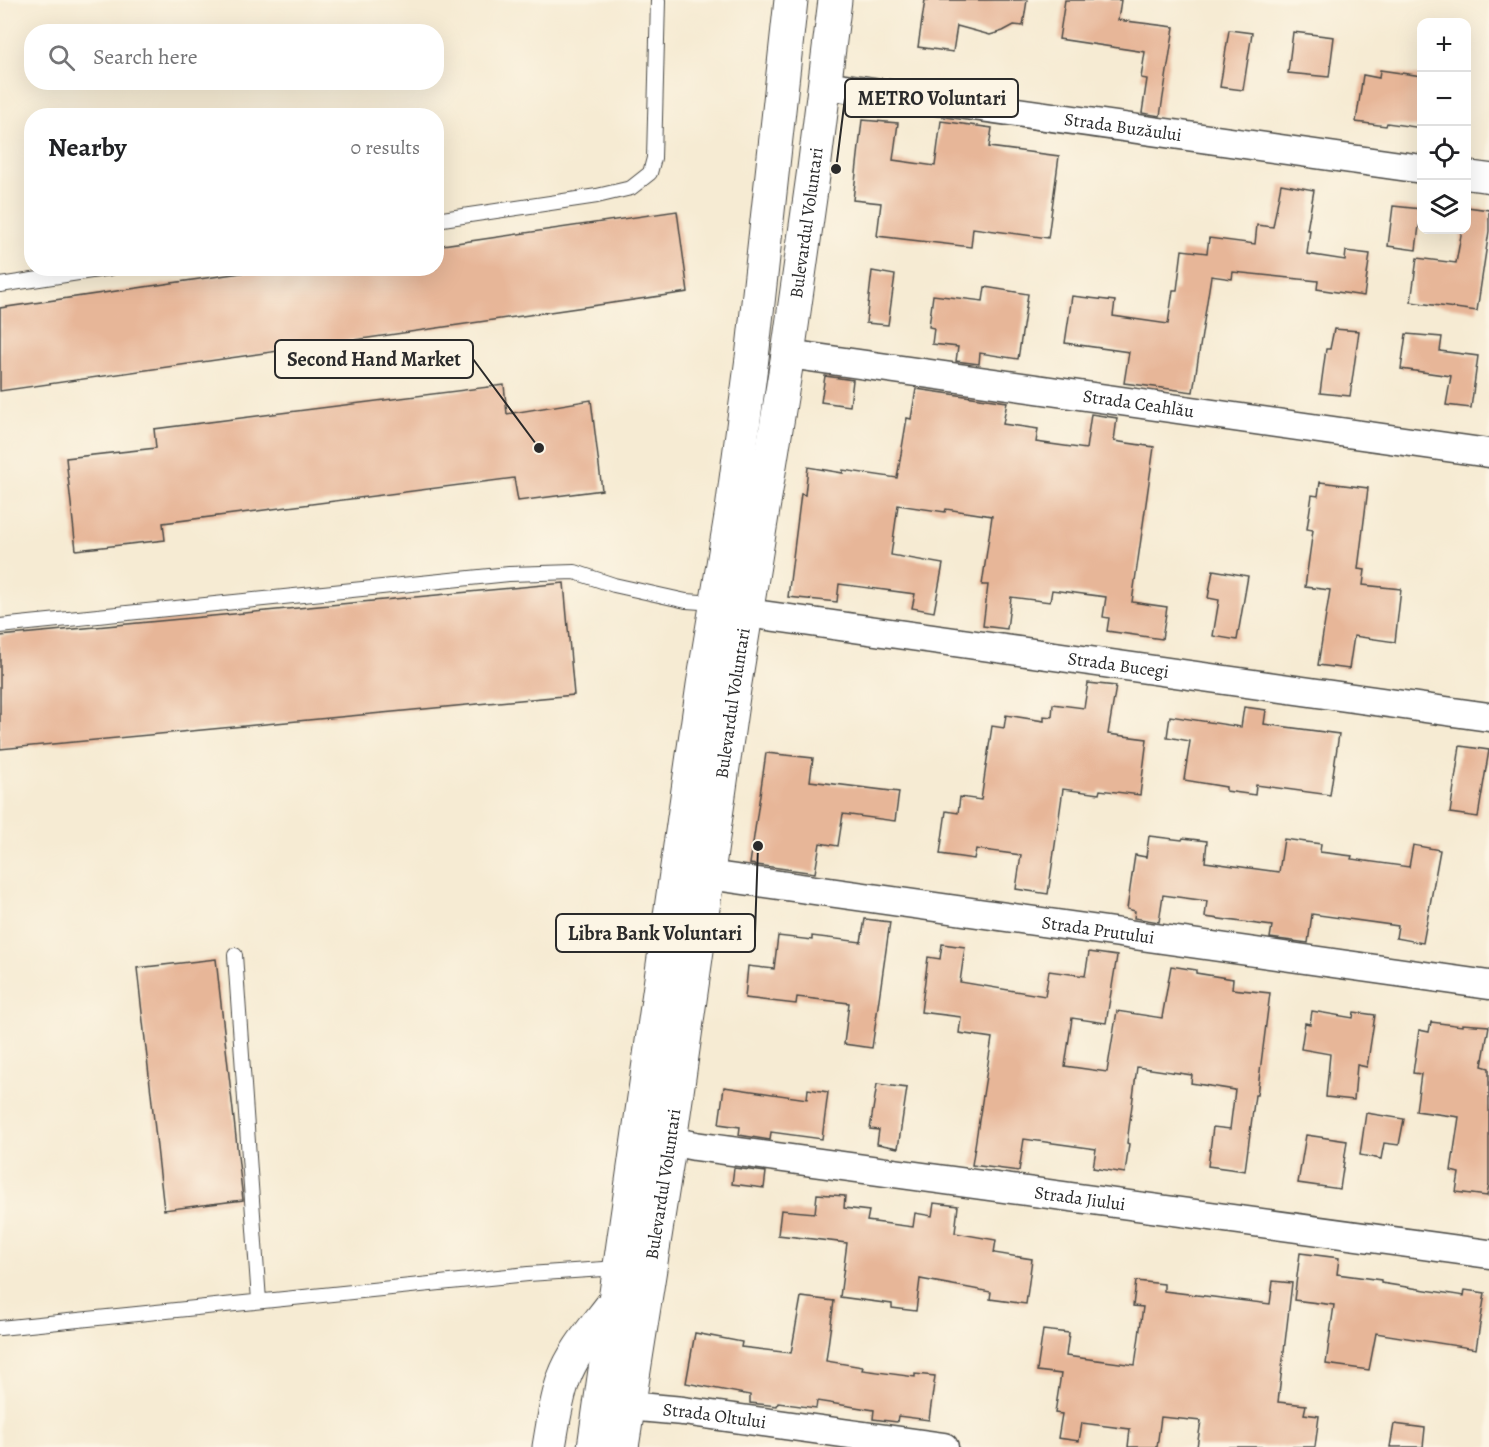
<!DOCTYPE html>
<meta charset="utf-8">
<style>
:root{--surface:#fff;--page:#f2f2f2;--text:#202124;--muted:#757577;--line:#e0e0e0}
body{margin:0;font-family:Alegreya,serif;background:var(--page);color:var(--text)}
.controls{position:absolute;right:18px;top:18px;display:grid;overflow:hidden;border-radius:12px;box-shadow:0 6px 24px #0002}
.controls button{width:54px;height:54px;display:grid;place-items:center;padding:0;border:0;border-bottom:2px solid var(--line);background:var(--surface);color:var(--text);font:30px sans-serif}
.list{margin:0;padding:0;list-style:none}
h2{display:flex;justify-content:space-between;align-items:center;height:78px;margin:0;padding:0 24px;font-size:26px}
h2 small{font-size:20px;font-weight:400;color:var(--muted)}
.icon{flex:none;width:33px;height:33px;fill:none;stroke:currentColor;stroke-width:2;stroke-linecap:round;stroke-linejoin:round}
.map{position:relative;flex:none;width:1489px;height:1447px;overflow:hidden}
.search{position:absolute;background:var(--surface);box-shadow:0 6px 24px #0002;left:24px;top:24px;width:420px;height:66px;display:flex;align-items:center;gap:15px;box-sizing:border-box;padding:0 21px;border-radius:24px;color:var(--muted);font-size:22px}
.panel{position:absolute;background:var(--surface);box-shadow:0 6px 24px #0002;left:24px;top:108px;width:420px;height:168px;border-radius:24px}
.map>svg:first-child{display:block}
</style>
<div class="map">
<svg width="1489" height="1447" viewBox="0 0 1489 1447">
<rect width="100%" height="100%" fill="#fcf5e5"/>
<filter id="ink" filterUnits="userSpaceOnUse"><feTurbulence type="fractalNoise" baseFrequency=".0167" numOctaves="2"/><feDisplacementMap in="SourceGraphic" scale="12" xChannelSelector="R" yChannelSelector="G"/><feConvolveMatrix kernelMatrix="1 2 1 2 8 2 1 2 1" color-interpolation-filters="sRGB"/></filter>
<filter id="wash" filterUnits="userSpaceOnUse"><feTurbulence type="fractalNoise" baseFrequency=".008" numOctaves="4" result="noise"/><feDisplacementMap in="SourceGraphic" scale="24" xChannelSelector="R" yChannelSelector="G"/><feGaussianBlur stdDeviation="1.35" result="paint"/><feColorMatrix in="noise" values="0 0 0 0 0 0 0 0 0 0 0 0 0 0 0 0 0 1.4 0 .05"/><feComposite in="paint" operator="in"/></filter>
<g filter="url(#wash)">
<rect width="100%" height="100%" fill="#f6ebd3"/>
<g id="blocks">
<path fill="#e7b698" d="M 925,0 L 1027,0 L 1023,26 L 1014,25 L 1003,31 L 990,35 L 957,26 L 953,52 L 918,47 Z
M 1065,0 L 1121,0 L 1118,20 L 1174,27 L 1160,116 L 1142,113 L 1147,79 L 1141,78 L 1145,52 L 1059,39 Z
M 1229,30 L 1252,33 L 1243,90 L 1220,87 Z
M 1293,32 L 1334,37 L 1329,77 L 1288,73 Z
M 1380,70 L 1422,76 L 1422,128 L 1387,123 L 1386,126 L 1356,122 L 1363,75 L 1379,78 Z
M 862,120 L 898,123 L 893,160 L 935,166 L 941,121 L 992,128 L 989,147 L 1059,156 L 1048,238 L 973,228 L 971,247 L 877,236 L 881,203 L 853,200 Z
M 1281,184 L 1314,190 L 1307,230 L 1310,230 L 1307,254 L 1345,260 L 1346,251 L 1370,254 L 1364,296 L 1317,289 L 1318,281 L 1233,272 L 1232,279 L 1211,276 L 1193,392 L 1124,383 L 1129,352 L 1065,343 L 1072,296 L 1115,301 L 1113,316 L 1168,324 L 1173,290 L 1177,290 L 1182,250 L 1207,253 L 1209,238 L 1255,244 L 1257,225 L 1273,227 Z
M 1393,206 L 1421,209 L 1416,250 L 1388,246 Z
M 1467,207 L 1489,210 L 1489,231 L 1477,311 L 1411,302 L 1417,258 L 1456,263 L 1462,230 L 1467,230 Z
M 677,211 L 688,292 L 0,391 L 0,308 L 275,268 L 436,268 L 436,246 Z
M 872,271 L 895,275 L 888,325 L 866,323 Z
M 985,287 L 1028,294 L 1018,359 L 980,353 L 979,364 L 956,361 L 958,347 L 932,344 L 934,328 L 929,327 L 933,295 L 983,301 Z
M 1334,329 L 1359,331 L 1350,396 L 1320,393 L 1326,349 L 1330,349 Z
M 1406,334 L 1442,337 L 1440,351 L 1478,356 L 1471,408 L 1446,405 L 1451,376 L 1401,369 Z
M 825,376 L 853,380 L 850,406 L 821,402 Z
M 504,385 L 507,414 L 591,400 L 602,490 L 518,501 L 514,478 L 163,523 L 165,540 L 76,550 L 66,458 L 156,448 L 154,429 Z
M 916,389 L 1007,402 L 1003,424 L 1038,429 L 1036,442 L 1086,449 L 1091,414 L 1117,418 L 1114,441 L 1154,447 L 1132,602 L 1167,607 L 1162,639 L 1107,631 L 1109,618 L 1103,617 L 1106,597 L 1052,590 L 1050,602 L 1011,597 L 1007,629 L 983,626 L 988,585 L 982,585 L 992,516 L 946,509 L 945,512 L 898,505 L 891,555 L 943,564 L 934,612 L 912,608 L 915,594 L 839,584 L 837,602 L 788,597 L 801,494 L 805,495 L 808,467 L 843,473 L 843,470 L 897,478 L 907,418 L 911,419 Z
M 1320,482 L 1368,488 L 1358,569 L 1365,570 L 1363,585 L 1401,589 L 1395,642 L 1354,636 L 1349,669 L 1318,665 L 1330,590 L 1305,587 L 1313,530 L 1307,529 L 1312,495 L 1318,496 Z
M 1213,570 L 1248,576 L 1237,640 L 1213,636 L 1219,600 L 1208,598 Z
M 564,583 L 574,695 L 0,749 L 0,636 Z
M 1088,683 L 1116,686 L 1108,734 L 1147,739 L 1140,795 L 1100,790 L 1099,794 L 1063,789 L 1048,894 L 1016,889 L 1021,855 L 976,849 L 974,859 L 940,854 L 946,811 L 958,813 L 960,797 L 981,800 L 992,726 L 1004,728 L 1006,715 L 1044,721 L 1044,716 L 1052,717 L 1053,704 L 1084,708 Z
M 1244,707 L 1266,710 L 1264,724 L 1339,734 L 1330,795 L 1256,785 L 1255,795 L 1226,791 L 1226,787 L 1184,780 L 1190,741 L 1167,737 L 1170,716 L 1241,727 Z
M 1460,746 L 1489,750 L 1478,817 L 1450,813 Z
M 766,753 L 813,758 L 810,781 L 899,792 L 895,821 L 843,814 L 838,846 L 820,843 L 815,873 L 750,864 Z
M 1149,836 L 1182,840 L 1183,838 L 1207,841 L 1205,862 L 1279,872 L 1284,839 L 1321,844 L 1320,852 L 1352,856 L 1351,859 L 1409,867 L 1413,845 L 1440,850 L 1423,943 L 1396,938 L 1398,926 L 1312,914 L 1308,943 L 1270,938 L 1272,926 L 1205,917 L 1207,901 L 1163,895 L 1159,922 L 1134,918 L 1135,911 L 1127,909 L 1135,855 L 1146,857 Z
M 865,919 L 890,922 L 872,1048 L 844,1044 L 849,1003 L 797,997 L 796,1004 L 745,998 L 748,966 L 774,969 L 778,936 L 812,940 L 812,936 L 861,942 Z
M 942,944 L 965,947 L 960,982 L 1045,996 L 1049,971 L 1085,976 L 1089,952 L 1117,956 L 1106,1023 L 1072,1018 L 1065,1066 L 1107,1072 L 1117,1011 L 1162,1018 L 1171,966 L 1196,970 L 1196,973 L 1233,979 L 1232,989 L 1270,993 L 1257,1095 L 1255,1095 L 1245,1171 L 1208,1166 L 1213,1127 L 1230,1129 L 1235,1090 L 1191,1083 L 1192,1075 L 1137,1067 L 1127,1143 L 1129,1144 L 1125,1173 L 1093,1168 L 1096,1149 L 1024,1139 L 1019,1171 L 972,1165 L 992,1038 L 959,1033 L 961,1017 L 921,1012 L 928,957 L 940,959 Z
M 216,959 L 243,1200 L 164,1210 L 137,968 Z
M 1312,1011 L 1353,1018 L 1354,1012 L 1375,1015 L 1367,1067 L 1357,1065 L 1354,1100 L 1326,1097 L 1330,1054 L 1301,1049 L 1305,1023 L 1310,1024 Z
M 1431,1022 L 1462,1026 L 1462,1024 L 1489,1026 L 1482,1066 L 1489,1068 L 1489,1185 L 1487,1196 L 1456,1192 L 1459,1173 L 1451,1171 L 1459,1117 L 1416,1111 L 1421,1074 L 1413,1073 L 1419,1030 L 1429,1032 Z
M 877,1084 L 907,1088 L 898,1148 L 877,1144 L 879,1130 L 870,1129 Z
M 724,1087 L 807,1099 L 808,1089 L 828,1092 L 822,1139 L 771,1132 L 770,1140 L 739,1135 L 740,1127 L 719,1124 Z
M 1366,1113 L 1404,1119 L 1399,1145 L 1384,1143 L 1381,1159 L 1360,1155 Z
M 1306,1135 L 1347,1141 L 1340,1189 L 1298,1183 Z
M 734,1168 L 766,1172 L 764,1188 L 732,1184 Z
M 817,1194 L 845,1196 L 844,1208 L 869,1211 L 867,1221 L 913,1227 L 915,1213 L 932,1216 L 934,1203 L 958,1206 L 955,1233 L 996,1240 L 994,1253 L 1032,1259 L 1026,1304 L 990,1299 L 991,1292 L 920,1279 L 916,1311 L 892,1308 L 892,1304 L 840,1297 L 847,1243 L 778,1235 L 781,1210 L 815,1213 Z
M 1300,1253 L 1339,1258 L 1337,1274 L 1381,1280 L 1381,1283 L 1464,1296 L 1465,1290 L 1485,1293 L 1476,1349 L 1376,1333 L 1369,1370 L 1326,1364 L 1334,1305 L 1294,1300 Z
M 1136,1281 L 1164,1284 L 1164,1291 L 1270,1304 L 1273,1281 L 1292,1283 L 1278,1402 L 1306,1405 L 1304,1414 L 1319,1416 L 1315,1447 L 1197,1447 L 1201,1421 L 1161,1417 L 1157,1447 L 1128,1447 L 1130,1429 L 1082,1423 L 1079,1441 L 1058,1438 L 1062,1414 L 1055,1413 L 1061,1374 L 1037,1371 L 1043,1330 L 1069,1333 L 1066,1356 L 1135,1365 L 1143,1307 L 1133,1306 Z
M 801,1297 L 834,1301 L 826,1361 L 863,1367 L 862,1370 L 915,1377 L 915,1374 L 935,1376 L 929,1420 L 898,1416 L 897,1422 L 873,1419 L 874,1410 L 817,1401 L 816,1408 L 778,1403 L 777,1406 L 750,1403 L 750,1395 L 686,1383 L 695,1333 L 742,1342 L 741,1347 L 791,1353 Z
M 1394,1424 L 1425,1428 L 1423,1447 L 1390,1447 Z"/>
</g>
</g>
<g filter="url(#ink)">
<use href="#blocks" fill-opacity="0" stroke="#494844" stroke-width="1.5"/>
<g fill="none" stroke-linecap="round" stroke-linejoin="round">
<defs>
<path id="lane" d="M 436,220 L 597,196 L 631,188 L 650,173 L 654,158 L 658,0
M 0,285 L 111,268
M 0,626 L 509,574 L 575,572 L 614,585 L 686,601 L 717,603
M 235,955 L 259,1301
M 0,1328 L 528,1274 L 619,1268"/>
<g id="street">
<path id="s1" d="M 824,85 L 1422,169"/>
<path d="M 1466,175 L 1489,178"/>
<path id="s2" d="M 788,354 L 1489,453"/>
<path id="s3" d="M 747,613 L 1489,717"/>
<path id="s4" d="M 708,875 L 1489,985"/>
<path id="s5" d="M 670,1141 L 695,1146 L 1489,1254"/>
<path id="s6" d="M 628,1406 L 683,1411 L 944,1447"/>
</g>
<g id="highway">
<path d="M 549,1447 C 553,1424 556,1400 564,1378 C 574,1350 596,1327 613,1304"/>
<path d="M 594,1447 L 703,685 L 732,510 L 752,358 L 791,0"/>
<path id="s7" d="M 622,1447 L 670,1141 L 734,689 L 788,354 L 814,169 L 835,0"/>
</g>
</defs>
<use href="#lane" stroke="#494844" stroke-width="16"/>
<use href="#street" stroke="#494844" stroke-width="31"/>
<use href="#highway" stroke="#494844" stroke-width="35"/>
<use href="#lane" stroke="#fff" stroke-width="14"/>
<use href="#street" stroke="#fff" stroke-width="28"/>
<use href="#highway" stroke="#fff" stroke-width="33"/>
</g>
</g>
<g text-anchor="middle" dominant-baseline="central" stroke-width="6" stroke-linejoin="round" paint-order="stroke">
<g font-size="18" fill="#2b2b2b" stroke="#fcf5e5">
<text stroke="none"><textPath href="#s1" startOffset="302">Strada Buzăului</textPath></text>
<text stroke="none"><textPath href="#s7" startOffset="1238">Bulevardul Voluntari</textPath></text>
<text stroke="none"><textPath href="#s2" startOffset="354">Strada Ceahlău</textPath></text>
<text stroke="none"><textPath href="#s3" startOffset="375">Strada Bucegi</textPath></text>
<text stroke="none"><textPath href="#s7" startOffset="752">Bulevardul Voluntari</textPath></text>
<text stroke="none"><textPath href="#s4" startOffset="394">Strada Prutului</textPath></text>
<text stroke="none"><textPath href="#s7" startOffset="266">Bulevardul Voluntari</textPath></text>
<text stroke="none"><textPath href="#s5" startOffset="414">Strada Jiului</textPath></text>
<text stroke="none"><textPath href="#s6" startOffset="87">Strada Oltului</textPath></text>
</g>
</g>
<path fill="none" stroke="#2b2b2b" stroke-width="2" d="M836 169L845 98M539 448L473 359M758 846L755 933"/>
<g fill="#2b2b2b" stroke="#fcf5e5" stroke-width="2">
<circle cx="836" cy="169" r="6"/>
<circle cx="539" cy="448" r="6"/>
<circle cx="758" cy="846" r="6"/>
</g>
<g fill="#fcf5e5" stroke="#2b2b2b" stroke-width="2">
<rect x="845" y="79" width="173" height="38" rx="6"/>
<rect x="275" y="340" width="198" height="38" rx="6"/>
<rect x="556" y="914" width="199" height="38" rx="6"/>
</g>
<g font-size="20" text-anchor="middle" font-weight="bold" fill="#2b2b2b">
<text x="932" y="105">METRO Voluntari</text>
<text x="374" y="366">Second Hand Market</text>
<text x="655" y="940">Libra Bank Voluntari</text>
</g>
</svg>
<div class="controls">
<button>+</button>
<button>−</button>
<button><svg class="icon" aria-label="locate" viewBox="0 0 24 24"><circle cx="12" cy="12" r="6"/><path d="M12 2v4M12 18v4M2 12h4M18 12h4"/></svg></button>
<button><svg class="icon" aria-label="layers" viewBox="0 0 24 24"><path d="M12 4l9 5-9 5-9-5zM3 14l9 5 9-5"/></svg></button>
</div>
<div class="search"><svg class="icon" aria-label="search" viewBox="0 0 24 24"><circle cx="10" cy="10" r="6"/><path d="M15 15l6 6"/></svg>Search here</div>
<section class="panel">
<h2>Nearby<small>0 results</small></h2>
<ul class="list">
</ul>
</section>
</div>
